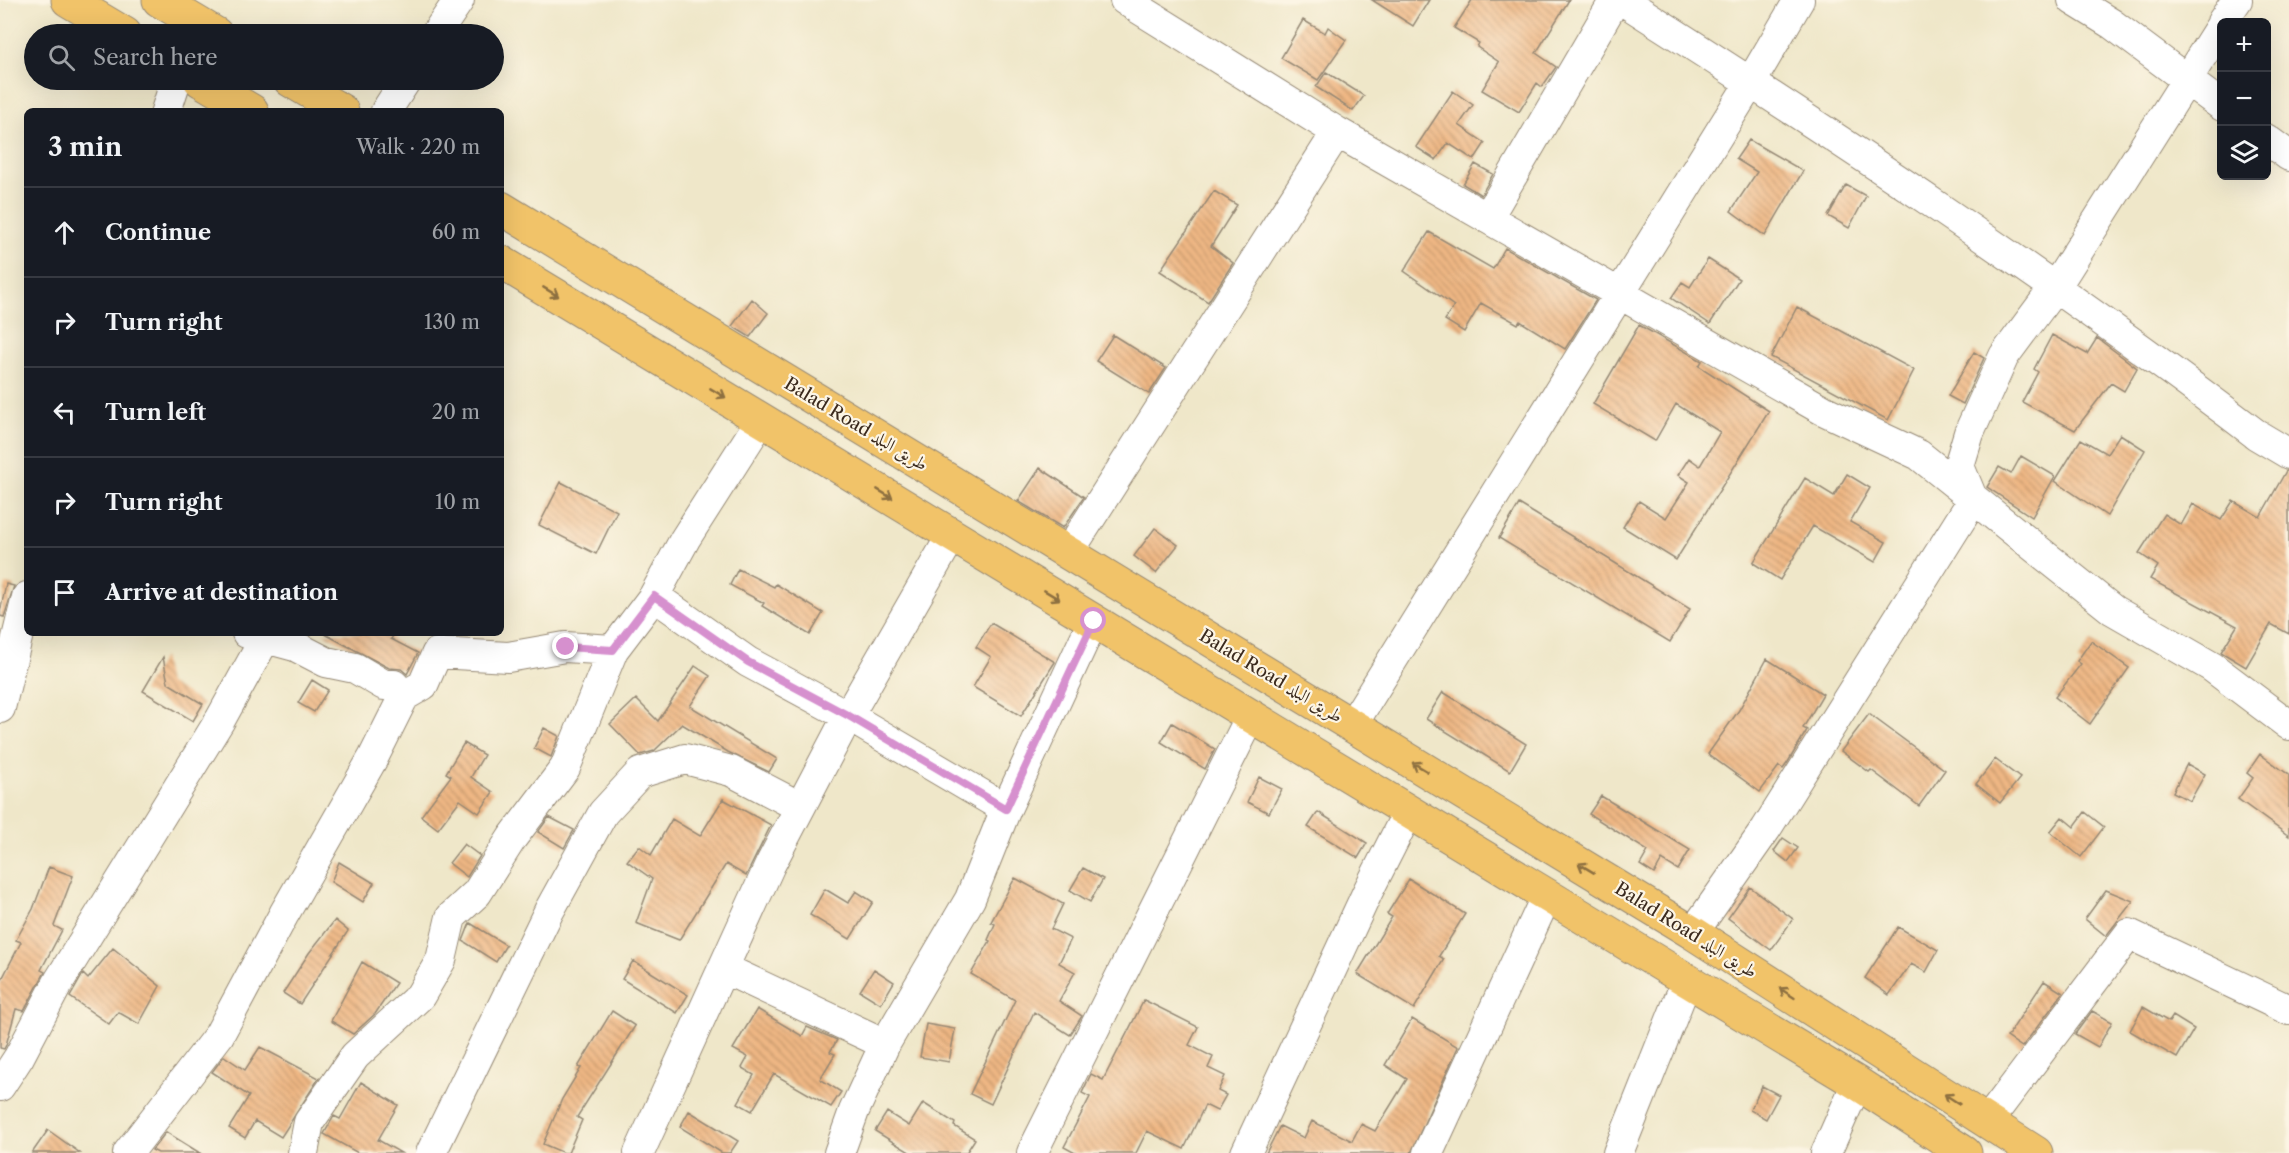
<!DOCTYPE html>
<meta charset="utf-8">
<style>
:root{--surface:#171b24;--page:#20242c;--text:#f1f3f6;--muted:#9ea1a6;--line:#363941}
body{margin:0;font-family:"Libre Caslon Text",Amiri,serif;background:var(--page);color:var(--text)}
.controls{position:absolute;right:18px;top:18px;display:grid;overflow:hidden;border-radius:9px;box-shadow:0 6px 24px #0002}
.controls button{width:54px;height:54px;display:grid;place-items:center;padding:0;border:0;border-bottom:2px solid var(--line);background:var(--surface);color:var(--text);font:30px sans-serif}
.stop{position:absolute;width:18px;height:18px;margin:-14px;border:4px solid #d690ce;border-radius:50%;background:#fff}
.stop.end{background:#d690ce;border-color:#fff;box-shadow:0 2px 6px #0008}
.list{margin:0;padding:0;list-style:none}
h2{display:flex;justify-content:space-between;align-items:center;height:78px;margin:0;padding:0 24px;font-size:26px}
h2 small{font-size:20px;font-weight:400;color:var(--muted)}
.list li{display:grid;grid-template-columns:39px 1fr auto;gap:18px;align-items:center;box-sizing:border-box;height:90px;padding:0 24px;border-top:2px solid var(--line)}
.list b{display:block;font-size:22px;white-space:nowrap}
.list em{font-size:20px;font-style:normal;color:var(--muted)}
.icon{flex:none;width:33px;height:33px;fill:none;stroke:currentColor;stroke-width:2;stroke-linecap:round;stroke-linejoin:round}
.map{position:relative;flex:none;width:2289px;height:1153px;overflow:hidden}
.search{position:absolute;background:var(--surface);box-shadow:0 6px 24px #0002;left:24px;top:24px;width:480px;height:66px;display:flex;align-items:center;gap:15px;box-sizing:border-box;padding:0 21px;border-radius:33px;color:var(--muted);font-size:22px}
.panel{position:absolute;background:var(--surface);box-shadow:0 6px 24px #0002;left:24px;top:108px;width:480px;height:528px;border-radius:9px}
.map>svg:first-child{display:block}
</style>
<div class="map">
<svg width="2289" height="1153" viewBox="0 0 2289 1153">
<defs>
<pattern id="building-back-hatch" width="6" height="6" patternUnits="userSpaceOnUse" patternTransform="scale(1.5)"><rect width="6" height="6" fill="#efb784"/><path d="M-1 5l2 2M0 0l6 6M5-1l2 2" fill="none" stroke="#c3956b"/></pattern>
</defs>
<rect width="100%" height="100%" fill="#fcf5e5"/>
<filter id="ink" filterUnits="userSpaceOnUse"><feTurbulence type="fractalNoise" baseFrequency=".0167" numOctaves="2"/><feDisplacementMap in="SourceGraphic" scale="12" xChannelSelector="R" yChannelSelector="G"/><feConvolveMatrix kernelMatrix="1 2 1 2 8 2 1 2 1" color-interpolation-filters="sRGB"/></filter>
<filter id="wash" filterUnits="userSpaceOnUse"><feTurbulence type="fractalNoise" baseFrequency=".008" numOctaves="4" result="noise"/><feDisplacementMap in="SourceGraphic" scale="24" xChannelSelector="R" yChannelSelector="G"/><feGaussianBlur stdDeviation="1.35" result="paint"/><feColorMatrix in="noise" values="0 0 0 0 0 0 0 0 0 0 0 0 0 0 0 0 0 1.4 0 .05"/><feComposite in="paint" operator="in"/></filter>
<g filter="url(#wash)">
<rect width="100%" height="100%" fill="#efe7c9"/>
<g id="blocks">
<path fill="url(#building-back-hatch)" d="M 1372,0 L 1429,0 L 1413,26 Z
M 1472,0 L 1569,0 L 1536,53 L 1556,67 L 1542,87 L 1537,83 L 1519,112 L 1482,90 L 1499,62 L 1477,47 L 1479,43 L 1454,28 Z
M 1303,20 L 1325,33 L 1328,27 L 1346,40 L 1318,80 L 1281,58 Z
M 1326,72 L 1364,96 L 1353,111 L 1316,87 Z
M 1453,91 L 1473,105 L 1459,125 L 1485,143 L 1474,160 L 1448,143 L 1436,160 L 1416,147 Z
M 1749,140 L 1803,171 L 1765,236 L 1731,211 L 1757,172 L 1736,159 Z
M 1475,164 L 1493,174 L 1481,195 L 1463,184 Z
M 1846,185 L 1866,196 L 1849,228 L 1828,216 Z
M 1214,191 L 1237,205 L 1211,246 L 1233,263 L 1208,302 L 1160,271 Z
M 1429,232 L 1493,269 L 1505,248 L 1596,300 L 1565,349 L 1520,321 L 1518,324 L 1481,303 L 1464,332 L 1445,320 L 1454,306 L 1404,271 Z
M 1708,259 L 1739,279 L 1710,324 L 1671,298 L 1682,282 L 1690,287 Z
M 752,299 L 768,313 L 750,337 L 732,326 Z
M 1797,307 L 1914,370 L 1888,420 L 1771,357 Z
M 1639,325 L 1702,361 L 1699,366 L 1769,411 L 1676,560 L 1623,527 L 1639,501 L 1666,518 L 1689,482 L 1678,475 L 1689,458 L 1700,466 L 1720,432 L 1676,404 L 1655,441 L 1593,404 Z
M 1113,335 L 1166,368 L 1149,394 L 1096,361 Z
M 2052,335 L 2087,354 L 2097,338 L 2137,368 L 2124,391 L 2111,383 L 2075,430 L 2022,402 L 2038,372 L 2034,369 Z
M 1974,352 L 1984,358 L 1963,404 L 1948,396 Z
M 2120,434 L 2145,450 L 2107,516 L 2055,481 L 2081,439 L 2107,454 Z
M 2021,456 L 2055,476 L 2032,517 L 1987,487 L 1999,467 L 2011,474 Z
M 1040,468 L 1084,497 L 1063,528 L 1018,501 Z
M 2286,471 L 2289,471 L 2289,634 L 2271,624 L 2246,667 L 2221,652 L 2237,626 L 2150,579 L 2158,566 L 2139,553 L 2164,514 L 2181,525 L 2193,504 L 2221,520 L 2233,501 L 2260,517 Z
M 1847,474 L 1870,488 L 1850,522 L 1886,542 L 1875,562 L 1813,526 L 1780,580 L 1753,563 L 1805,478 L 1834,496 Z
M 561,482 L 617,511 L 596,554 L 539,525 Z
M 1519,504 L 1690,609 L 1670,642 L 1499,538 Z
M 1155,528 L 1178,545 L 1156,573 L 1134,556 Z
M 738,569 L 774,587 L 776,584 L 823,613 L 810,635 L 762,606 L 764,603 L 730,585 Z
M 6,584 L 14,586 L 4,617 L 0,616 L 0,612 Z
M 991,623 L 1055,662 L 1021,716 L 973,687 L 991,657 L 976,647 Z
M 323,633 L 395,633 L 391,639 L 418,653 L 407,674 L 401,669 L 389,668 Z
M 2091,641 L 2129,668 L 2090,724 L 2055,697 L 2081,664 L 2077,661 Z
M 163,657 L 168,683 L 203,704 L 193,721 L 143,691 Z
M 1767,659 L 1823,694 L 1803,728 L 1807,730 L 1788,762 L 1783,769 L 1779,766 L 1760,792 L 1708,754 L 1739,710 Z
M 695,666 L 710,676 L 690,706 L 777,759 L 769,772 L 728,752 L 682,724 L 654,751 L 640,755 L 610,724 L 636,699 L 658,721 Z
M 312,680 L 328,690 L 314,712 L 298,703 Z
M 1443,692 L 1526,744 L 1510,771 L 1426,719 Z
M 1869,714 L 1945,770 L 1919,806 L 1871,770 L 1869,772 L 1841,751 Z
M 1172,723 L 1215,749 L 1205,769 L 1161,742 Z
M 544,728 L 559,736 L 551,757 L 534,748 Z
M 464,743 L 484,755 L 471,777 L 493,792 L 479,813 L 460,800 L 438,829 L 421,816 L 451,776 L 446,773 Z
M 2260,754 L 2289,775 L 2289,836 L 2238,799 L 2253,778 L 2247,773 Z
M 1995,759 L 2020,778 L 2000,803 L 1976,784 Z
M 2187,764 L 2205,774 L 2190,801 L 2173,792 Z
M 1259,777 L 1282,789 L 1269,813 L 1247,802 Z
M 1601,796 L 1690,850 L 1678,870 L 1662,860 L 1654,874 L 1640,865 L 1648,851 L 1589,814 Z
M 723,799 L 771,825 L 746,876 L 726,864 L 679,940 L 636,923 L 652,879 L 627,861 L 639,846 L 651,855 L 672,819 L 700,836 Z
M 1318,812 L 1367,843 L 1358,858 L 1308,827 Z
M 2085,812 L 2104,827 L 2081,857 L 2050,832 L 2062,817 L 2074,827 Z
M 549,817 L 574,830 L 564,848 L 538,832 Z
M 1783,838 L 1798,848 L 1788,862 L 1774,851 Z
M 464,844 L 480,856 L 467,877 L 449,863 Z
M 339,862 L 374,883 L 363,902 L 331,882 Z
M 49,867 L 73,876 L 54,926 L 62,930 L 41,970 L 45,972 L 24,1011 L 16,1009 L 6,1045 L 4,1049 L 0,1048 L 0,983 L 21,942 L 16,940 L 33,909 Z
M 1083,868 L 1103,879 L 1090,902 L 1070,890 Z
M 1015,878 L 1063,904 L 1051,929 L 1071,939 L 1059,963 L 1075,972 L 1059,1001 L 1082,1016 L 1070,1035 L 1034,1012 L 991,1104 L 970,1094 L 1015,1000 L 971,974 L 990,941 L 988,940 L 995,924 L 991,922 Z
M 1409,879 L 1465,914 L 1439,956 L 1444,959 L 1414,1009 L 1357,974 L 1392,917 L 1387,914 Z
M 1750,887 L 1793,919 L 1771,950 L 1728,918 Z
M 825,889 L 848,903 L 856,891 L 873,902 L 850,939 L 810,915 Z
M 2106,890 L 2133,901 L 2106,936 L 2085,919 Z
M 335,920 L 348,931 L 300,1004 L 283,993 L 309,953 Z
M 470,923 L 506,945 L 496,962 L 463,941 Z
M 1898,927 L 1938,950 L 1926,972 L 1911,964 L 1889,995 L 1865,978 Z
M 113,948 L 160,986 L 139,1024 L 118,1012 L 109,1024 L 70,997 L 83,974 L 88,979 Z
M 633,961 L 688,995 L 677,1013 L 622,979 Z
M 362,962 L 396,983 L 375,1014 L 353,1034 L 331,1021 Z
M 874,969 L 894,982 L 881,1004 L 860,991 Z
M 2044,981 L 2063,993 L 2022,1047 L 2007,1037 Z
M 1144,1000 L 1198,1027 L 1189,1045 L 1213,1057 L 1208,1068 L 1225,1076 L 1218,1091 L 1226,1095 L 1217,1111 L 1205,1105 L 1184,1149 L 1147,1131 L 1136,1153 L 1075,1153 L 1064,1147 L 1090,1097 L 1082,1093 L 1091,1074 L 1103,1080 Z
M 2143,1007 L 2169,1022 L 2173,1016 L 2194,1029 L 2177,1058 L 2130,1031 Z
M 757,1009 L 802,1036 L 807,1027 L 837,1040 L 830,1052 L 835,1054 L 820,1079 L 841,1092 L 831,1107 L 774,1074 L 752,1111 L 738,1103 L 754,1075 L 742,1068 L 748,1057 L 733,1049 Z
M 612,1011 L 635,1026 L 577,1117 L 582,1120 L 568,1153 L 564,1153 L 543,1144 L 562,1099 L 581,1068 L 578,1067 Z
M 2092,1011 L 2112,1022 L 2098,1047 L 2075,1034 Z
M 1412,1019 L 1458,1047 L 1411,1153 L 1266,1153 L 1280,1126 L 1304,1138 L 1312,1121 L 1352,1141 L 1361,1124 L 1375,1131 L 1407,1079 L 1385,1065 Z
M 926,1024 L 955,1029 L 949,1062 L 920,1057 Z
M 260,1047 L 319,1078 L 281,1137 L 255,1121 L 245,1138 L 229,1128 L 249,1096 L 212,1072 L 224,1056 L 245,1070 Z
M 361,1082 L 398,1105 L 378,1140 L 401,1153 L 358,1153 L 324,1134 L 334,1116 L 340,1119 Z
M 1762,1086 L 1779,1095 L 1766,1119 L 1750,1110 Z
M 923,1103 L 955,1123 L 954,1126 L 975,1139 L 966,1153 L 911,1153 L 875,1131 L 887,1112 L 909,1126 Z
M 689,1111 L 738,1141 L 730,1153 L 722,1153 L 680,1127 Z
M 48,1130 L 80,1153 L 32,1153 Z
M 166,1132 L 200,1153 L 158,1153 L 152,1150 Z"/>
</g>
</g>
<g filter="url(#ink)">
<use href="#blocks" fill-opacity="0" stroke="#958874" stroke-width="1.5"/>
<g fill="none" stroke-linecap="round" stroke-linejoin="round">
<defs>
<path id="minor" d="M 1125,0 L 1337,132
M 1622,0 C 1839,138 2053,280 2257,435 L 2289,454
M 2073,0 L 2112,24 L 2222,106
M 2222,22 L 2237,0
M 436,34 L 459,0
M 166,111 L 176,80
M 386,111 L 406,80
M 2266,139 L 2289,156
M 1488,217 L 1615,0
M 761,420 L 685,539 L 654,596 L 748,662 L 848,716 L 1006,809
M 1068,553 L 1337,132 L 1823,410 L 1919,455 L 2113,610 L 2212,667 L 2289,725
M 247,633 L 295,646 L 326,662 L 355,668 L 384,685 L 394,685 L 404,696 L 423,685 L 437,653 L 508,657 L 565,647 L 613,650
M 0,708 L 27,597
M 1352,725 L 1751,82 L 1799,0
M 1693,933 L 1766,829 L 1973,500 L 1959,466 L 1969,433 L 2004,356 L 2056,286 L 2222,24
M 725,969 L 885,1044
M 0,1086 L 19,1057 L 59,981 L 220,720 L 268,633
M 1987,1122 L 2129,934 L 2289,1010
M 128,1153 L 219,1035 L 284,914 L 373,758 L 404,696
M 303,1153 L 309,1122 L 355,1056 L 420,996 L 441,960 L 451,917 L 477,893 L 512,838 L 565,768 L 613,650 L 654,596
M 431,1153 L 549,911 L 603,813 L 640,773 L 685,759 L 731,771 L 800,807
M 639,1153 L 770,865 L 848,716 L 952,535
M 839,1153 L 854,1111 L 885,1044 L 970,899 L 1006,809 L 1093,621
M 1032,1153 L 1251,716
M 1246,1153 L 1368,891 L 1408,812
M 1428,1153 L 1547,895
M 1618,1153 L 1687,980
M 1826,1153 L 1857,1083"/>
<path id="highway" d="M 68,0 L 125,34
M 159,0 L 216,34
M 200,80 L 252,111
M 290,80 L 342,111
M 501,208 L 1693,933 L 2036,1153
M 501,262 L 1857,1083 L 1965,1153"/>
</defs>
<use href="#minor" stroke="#958874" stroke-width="32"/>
<use href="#highway" stroke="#958874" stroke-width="35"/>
<use href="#minor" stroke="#fff" stroke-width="30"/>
<use href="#highway" stroke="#f1c369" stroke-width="33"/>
</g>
<defs><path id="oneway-shaft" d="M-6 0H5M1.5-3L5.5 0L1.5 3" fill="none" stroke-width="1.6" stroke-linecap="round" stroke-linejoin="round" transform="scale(1.5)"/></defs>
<g stroke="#8d6f40">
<use href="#oneway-shaft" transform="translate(551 292) rotate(31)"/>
<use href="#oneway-shaft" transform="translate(718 393) rotate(31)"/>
<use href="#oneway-shaft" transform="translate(885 494) rotate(31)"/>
<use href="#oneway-shaft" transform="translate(1052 595) rotate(31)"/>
<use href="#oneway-shaft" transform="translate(1420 767) rotate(-149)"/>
<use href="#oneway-shaft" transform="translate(1586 868) rotate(-149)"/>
<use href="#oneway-shaft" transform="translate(1787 993) rotate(-147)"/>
<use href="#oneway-shaft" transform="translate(1952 1099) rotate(-147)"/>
</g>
</g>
<g fill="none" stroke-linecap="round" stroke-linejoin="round" filter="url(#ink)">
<path stroke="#d690ce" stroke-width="8" d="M 566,647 L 613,650 L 654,596 L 748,662 L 849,716 L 1006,809 L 1094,621"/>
</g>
<g text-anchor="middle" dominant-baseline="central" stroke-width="4.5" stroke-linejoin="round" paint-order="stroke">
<g font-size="18" fill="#3b2a1e" stroke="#fcf5e5">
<text transform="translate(856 424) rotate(31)">Balad Road طريق البلد</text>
<text transform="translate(1271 676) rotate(31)">Balad Road طريق البلد</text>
<text transform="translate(1686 930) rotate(32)">Balad Road طريق البلد</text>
</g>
</g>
</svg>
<div class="controls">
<button>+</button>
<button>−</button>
<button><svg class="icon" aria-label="layers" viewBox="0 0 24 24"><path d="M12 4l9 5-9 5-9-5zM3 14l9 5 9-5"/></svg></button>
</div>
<div class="stop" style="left:1094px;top:621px"></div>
<div class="stop end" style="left:566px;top:647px"></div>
<div class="search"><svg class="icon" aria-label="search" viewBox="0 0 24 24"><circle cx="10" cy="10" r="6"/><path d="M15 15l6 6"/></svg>Search here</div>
<section class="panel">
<h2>3 min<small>Walk · 220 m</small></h2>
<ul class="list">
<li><svg class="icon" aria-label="ahead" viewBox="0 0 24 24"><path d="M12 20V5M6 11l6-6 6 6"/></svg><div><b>Continue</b></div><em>60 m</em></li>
<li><svg class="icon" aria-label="right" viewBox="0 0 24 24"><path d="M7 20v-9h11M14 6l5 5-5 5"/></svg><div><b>Turn right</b></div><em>130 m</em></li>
<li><svg class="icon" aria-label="left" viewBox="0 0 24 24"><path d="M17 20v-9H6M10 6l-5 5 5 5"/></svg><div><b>Turn left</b></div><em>20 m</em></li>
<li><svg class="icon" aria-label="right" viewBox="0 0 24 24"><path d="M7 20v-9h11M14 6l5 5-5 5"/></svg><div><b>Turn right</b></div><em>10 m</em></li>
<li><svg class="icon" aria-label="arrive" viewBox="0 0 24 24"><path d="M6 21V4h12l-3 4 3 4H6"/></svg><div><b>Arrive at destination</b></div></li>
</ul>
</section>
</div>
